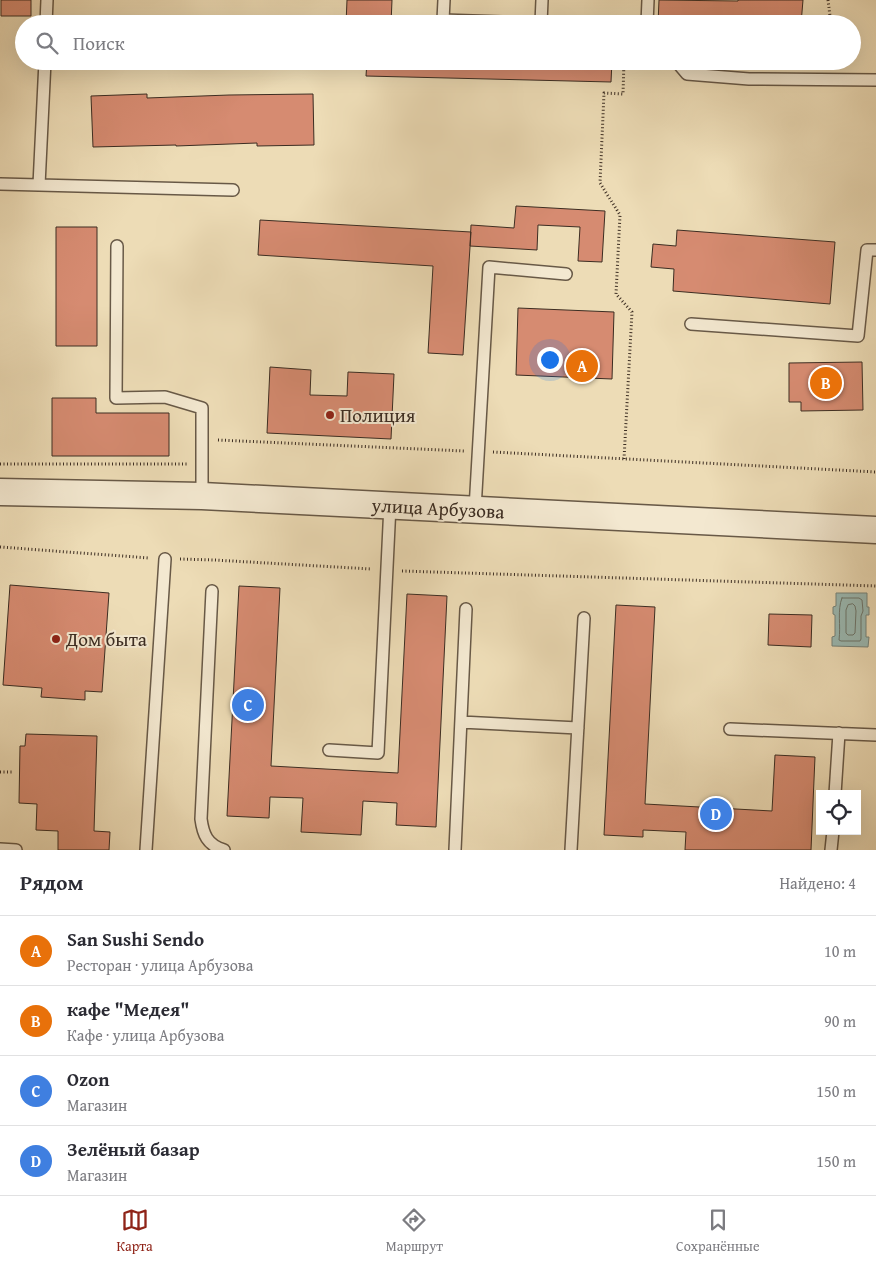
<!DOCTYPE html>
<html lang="ru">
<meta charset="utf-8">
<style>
:root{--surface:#fff;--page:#f7f7f7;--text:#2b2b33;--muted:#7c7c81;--line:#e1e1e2;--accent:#8f2418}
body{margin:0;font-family:"Gentium Book Plus",serif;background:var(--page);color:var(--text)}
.controls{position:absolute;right:15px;bottom:15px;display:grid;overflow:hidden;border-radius:0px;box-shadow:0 5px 20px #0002}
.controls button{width:45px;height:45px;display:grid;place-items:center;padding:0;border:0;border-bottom:1px solid var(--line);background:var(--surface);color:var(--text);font:25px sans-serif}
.you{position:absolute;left:549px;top:359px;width:18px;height:18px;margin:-12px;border:4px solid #fff;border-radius:50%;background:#1a73e8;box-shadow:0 0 0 8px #1a73e833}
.badge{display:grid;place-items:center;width:32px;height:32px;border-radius:50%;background:var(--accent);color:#fff;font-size:16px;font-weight:700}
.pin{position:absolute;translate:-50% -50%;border:2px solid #fff;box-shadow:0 1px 5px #0006}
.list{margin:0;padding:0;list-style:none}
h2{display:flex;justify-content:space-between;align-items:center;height:65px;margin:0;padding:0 20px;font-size:21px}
h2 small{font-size:16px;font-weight:400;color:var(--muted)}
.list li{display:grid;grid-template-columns:32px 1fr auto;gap:15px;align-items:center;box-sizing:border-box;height:70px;padding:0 20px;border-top:1px solid var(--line)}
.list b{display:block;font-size:19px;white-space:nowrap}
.list p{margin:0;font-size:16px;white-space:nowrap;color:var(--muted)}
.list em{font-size:16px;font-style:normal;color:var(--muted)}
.icon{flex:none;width:28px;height:28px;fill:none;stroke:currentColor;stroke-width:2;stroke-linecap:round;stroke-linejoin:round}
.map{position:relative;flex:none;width:876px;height:850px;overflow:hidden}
.search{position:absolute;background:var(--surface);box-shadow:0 5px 20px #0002;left:15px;right:15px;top:15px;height:55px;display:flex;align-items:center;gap:12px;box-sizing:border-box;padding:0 18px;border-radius:28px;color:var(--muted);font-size:19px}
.sheet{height:345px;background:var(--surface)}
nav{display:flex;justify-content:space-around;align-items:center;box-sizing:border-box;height:70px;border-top:1px solid var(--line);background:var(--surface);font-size:14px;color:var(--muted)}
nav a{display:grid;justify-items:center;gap:2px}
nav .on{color:var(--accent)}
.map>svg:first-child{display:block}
</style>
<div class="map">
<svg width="876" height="850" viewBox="0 0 876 850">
<rect width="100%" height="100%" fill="#eddcb6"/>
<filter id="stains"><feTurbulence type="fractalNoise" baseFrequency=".004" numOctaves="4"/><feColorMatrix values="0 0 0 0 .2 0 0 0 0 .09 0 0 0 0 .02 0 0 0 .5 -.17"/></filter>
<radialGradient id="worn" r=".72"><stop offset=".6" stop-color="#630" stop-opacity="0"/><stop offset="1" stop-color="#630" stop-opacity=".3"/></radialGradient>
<path fill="#9abab4" stroke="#74827a" d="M 836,593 L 867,593 L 867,607 L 869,607 L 869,615 L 866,615 L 866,637 L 869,637 L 868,647 L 832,646 L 832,637 L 835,636 L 835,615 L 833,614 L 833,607 L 836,606 Z"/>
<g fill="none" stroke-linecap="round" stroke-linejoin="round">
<path stroke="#6b746b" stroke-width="1" d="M 842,598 L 859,598 L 862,600 L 863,611 L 861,616 L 861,639 L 860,641 L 841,641 L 839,640 C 841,626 837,610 842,598 Z
M 853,604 L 855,606 L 856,611 L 855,633 L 853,635 L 848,635 L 846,633 L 846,610 L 848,605 Z"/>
</g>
<path fill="#d68b71" stroke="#3c2d22" d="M 1,0 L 31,0 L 31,16 L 1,16 Z
M 347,0 L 392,0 L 391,24 L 346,24 Z
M 659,0 L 738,1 L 738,0 L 803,0 L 801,24 L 658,24 Z
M 367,61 L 612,61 L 611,82 L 366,76 Z
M 147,94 L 147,98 L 229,95 L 313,94 L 314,145 L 257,146 L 257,143 L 176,146 L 176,145 L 93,147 L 91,96 Z
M 516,206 L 605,211 L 602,262 L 578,261 L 580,227 L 538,225 L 537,250 L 470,246 L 471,225 L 514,228 Z
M 260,220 L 471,232 L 463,355 L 428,353 L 433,266 L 258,255 Z
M 56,227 L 97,227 L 97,346 L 56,346 Z
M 677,230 L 835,242 L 830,304 L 673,291 L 674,269 L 651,267 L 653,244 L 676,246 Z
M 518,308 L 614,312 L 612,379 L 516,375 Z
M 862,362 L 863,410 L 801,411 L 801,402 L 789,402 L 789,363 Z
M 270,367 L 311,370 L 310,395 L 347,396 L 348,372 L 394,374 L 391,439 L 267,433 Z
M 52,398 L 96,398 L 96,413 L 169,413 L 169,456 L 52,456 Z
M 10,585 L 109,593 L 102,692 L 85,691 L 85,700 L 41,697 L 42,688 L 3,685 Z
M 239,586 L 280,588 L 271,766 L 398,773 L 407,594 L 447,596 L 436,827 L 396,825 L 397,803 L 363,801 L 361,835 L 301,832 L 303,798 L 270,797 L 269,818 L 227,816 Z
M 616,605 L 655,607 L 645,804 L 772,811 L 775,755 L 815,757 L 811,850 L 685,850 L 686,832 L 643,830 L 643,837 L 604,835 Z
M 769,614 L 812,615 L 811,647 L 768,645 Z
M 26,734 L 97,736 L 94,831 L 110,832 L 109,850 L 58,850 L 58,831 L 36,830 L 37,804 L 19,803 L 20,746 L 25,746 Z"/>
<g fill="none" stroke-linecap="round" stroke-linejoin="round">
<defs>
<path id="service" d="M 444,0 L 443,20 L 566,24
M 541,23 L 542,0
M 46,24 L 47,0
M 647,24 L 648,0
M 676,61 L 687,74 L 749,79 L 876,80
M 0,184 L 39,185 L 45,61
M 39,185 L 233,190
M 117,246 L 116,398 L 165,397 L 202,408 L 202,496
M 691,324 L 858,336 L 867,250 L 876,250
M 475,509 L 489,267 L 566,274
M 212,591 L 201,819 C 203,834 207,845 224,850
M 461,722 L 578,728
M 730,729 L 876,735
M 329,750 L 378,753 L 390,505
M 835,794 L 839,733
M 0,849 L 16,850
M 146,850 L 165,559
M 455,850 L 466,609
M 571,850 L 584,618
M 831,850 L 833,831"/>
<path id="tertiary" d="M 0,492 L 202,496 L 876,530"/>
</defs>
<use href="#service" stroke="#685947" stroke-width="14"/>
<use href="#tertiary" stroke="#685947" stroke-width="29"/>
<path stroke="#3c2d22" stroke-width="3" stroke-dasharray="1 2.5" stroke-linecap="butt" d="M 828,0 L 831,24
M 218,440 L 464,451
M 493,452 L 876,472
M 624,459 L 632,312 L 616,294 L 620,215 L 600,183 L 604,93 L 623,94 L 624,61
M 0,464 L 187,464
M 0,547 L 149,558
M 180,559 L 214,560 L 371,569
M 402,571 L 876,586
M 0,772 L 13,772"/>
<use href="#service" stroke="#f3e8d0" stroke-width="11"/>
<use href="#tertiary" stroke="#f3e8d0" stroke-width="26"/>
</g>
<g fill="#8f2418" stroke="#f3e8d0" stroke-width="2">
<circle cx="330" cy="415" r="5"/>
<circle cx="56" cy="639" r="5"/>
</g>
<g text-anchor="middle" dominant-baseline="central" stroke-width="4" stroke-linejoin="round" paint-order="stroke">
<g font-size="19" fill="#3c2d22" stroke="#f3e8d0" text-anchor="start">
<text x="340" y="415">Полиция</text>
<text x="66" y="639">Дом быта</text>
</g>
<g font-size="19" fill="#3c2d22" stroke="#f3e8d0">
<text transform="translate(438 508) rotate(3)">улица Арбузова</text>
</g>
</g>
<rect width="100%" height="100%" filter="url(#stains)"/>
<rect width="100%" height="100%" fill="url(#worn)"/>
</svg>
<div class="controls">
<button><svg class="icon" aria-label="locate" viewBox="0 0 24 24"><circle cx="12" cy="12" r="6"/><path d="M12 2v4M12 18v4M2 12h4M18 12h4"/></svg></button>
</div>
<div class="you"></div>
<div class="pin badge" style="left:582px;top:366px;background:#e8710a">A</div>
<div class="pin badge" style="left:826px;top:383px;background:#e8710a">B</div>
<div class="pin badge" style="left:248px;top:705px;background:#3f7fe0">C</div>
<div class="pin badge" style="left:716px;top:814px;background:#3f7fe0">D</div>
<div class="search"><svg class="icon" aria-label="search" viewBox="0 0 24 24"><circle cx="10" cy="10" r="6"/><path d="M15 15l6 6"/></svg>Поиск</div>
</div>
<section class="sheet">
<h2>Рядом<small>Найдено: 4</small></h2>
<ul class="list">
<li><span class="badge" style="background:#e8710a">A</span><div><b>San Sushi Sendo</b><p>Ресторан · улица Арбузова</p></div><em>10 m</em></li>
<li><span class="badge" style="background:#e8710a">B</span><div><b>кафе &quot;Медея&quot;</b><p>Кафе · улица Арбузова</p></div><em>90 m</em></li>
<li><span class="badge" style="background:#3f7fe0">C</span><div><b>Ozon</b><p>Магазин</p></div><em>150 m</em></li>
<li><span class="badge" style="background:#3f7fe0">D</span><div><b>Зелёный базар</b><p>Магазин</p></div><em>150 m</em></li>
</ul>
</section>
<nav>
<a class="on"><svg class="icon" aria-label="map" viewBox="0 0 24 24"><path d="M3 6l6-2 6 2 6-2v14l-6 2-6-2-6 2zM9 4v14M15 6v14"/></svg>Карта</a>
<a><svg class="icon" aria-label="directions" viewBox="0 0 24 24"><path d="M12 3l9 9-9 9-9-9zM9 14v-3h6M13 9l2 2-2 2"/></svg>Маршрут</a>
<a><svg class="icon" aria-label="saved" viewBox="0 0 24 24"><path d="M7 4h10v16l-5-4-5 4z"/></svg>Сохранённые</a>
</nav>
